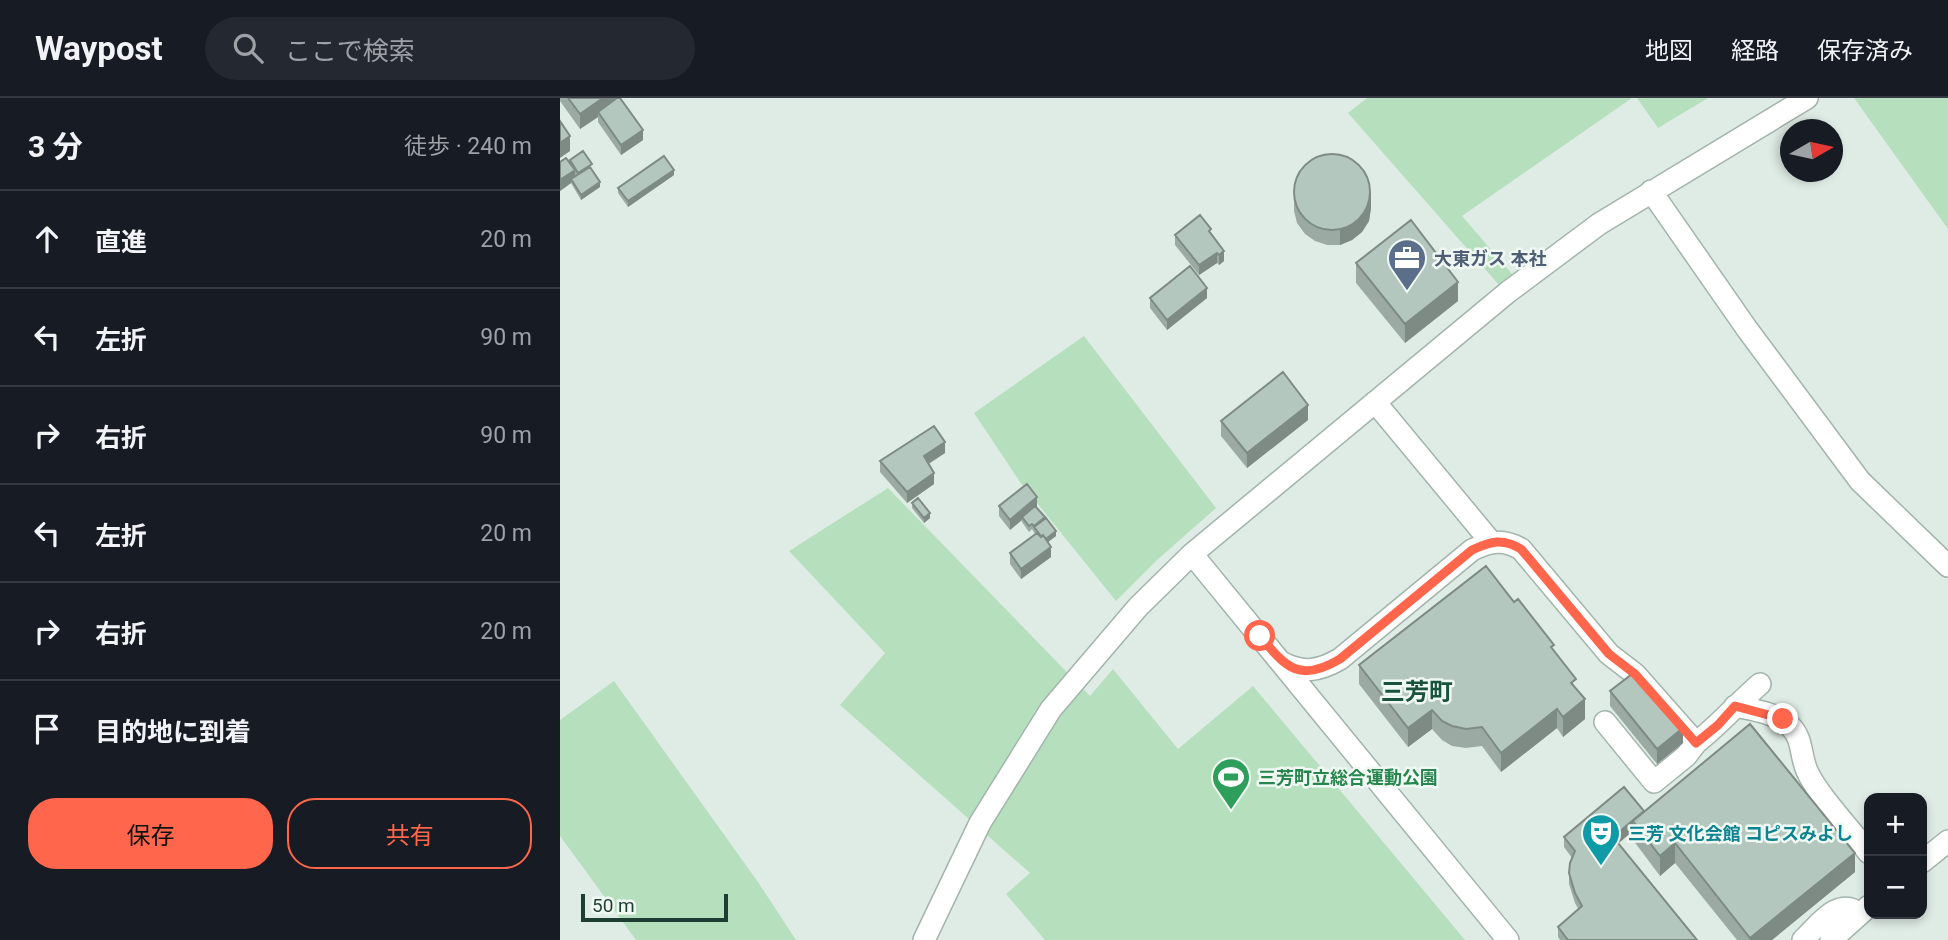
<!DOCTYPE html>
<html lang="ja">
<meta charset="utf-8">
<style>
:root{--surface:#171b24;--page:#242831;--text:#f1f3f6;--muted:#9ea1a6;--line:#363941;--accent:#ff664b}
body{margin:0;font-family:Roboto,"Noto Sans JP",sans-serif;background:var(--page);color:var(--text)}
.controls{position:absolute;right:21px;bottom:21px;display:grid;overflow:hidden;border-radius:14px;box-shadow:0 4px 10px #0003}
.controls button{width:63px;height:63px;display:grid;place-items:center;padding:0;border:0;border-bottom:2px solid var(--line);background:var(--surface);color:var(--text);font:35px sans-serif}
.compass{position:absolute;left:1220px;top:21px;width:63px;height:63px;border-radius:50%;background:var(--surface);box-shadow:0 4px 10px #0003;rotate:81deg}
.scale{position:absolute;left:21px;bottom:18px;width:147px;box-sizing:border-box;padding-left:7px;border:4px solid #1f3e33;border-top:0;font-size:19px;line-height:24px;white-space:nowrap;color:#1f3e33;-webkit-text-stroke:5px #f0f8f3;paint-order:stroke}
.stop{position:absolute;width:21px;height:21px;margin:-16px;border:5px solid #ff664b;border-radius:50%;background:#fff}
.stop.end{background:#ff664b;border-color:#fff;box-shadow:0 2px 7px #0008}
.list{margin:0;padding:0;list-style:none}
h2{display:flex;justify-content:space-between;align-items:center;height:91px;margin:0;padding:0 28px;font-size:30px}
h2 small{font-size:23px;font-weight:400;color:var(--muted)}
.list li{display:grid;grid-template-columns:46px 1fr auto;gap:21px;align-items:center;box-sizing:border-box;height:98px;padding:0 28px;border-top:2px solid var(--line)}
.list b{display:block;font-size:26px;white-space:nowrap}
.list em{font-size:23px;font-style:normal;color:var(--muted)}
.actions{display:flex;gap:14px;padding:21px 28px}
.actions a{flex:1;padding:16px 0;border:2px solid var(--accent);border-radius:28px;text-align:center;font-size:24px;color:var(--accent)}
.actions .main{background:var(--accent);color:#111}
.icon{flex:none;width:38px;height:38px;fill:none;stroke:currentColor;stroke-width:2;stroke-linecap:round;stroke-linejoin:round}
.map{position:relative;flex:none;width:1388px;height:842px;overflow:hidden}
header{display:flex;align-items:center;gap:42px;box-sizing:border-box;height:98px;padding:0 35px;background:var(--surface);border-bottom:2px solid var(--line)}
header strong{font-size:33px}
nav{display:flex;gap:38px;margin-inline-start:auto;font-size:24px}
.search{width:490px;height:63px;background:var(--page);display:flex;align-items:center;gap:18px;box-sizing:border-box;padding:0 24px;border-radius:38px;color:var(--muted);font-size:26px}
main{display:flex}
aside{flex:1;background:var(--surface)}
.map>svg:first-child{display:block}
</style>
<header>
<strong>Waypost</strong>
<div class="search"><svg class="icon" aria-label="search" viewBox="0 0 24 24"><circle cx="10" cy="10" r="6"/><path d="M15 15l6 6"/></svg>ここで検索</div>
<nav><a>地図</a><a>経路</a><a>保存済み</a></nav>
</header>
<main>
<aside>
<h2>3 分<small>徒歩 · 240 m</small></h2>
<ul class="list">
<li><svg class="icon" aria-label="ahead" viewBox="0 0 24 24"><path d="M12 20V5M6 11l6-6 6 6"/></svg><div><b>直進</b></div><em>20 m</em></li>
<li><svg class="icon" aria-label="left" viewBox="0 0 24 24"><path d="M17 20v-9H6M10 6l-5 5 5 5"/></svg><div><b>左折</b></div><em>90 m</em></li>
<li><svg class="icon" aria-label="right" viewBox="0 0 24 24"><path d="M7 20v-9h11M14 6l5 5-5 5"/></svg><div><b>右折</b></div><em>90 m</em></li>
<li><svg class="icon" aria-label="left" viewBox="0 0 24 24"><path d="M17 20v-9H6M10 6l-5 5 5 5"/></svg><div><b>左折</b></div><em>20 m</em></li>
<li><svg class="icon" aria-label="right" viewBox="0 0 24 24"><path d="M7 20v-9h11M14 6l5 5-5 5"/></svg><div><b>右折</b></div><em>20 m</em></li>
<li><svg class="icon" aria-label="arrive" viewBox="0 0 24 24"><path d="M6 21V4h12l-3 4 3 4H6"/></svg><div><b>目的地に到着</b></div></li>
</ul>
<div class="actions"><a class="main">保存</a><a>共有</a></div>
</aside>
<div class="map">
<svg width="1388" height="842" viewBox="0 0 1388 842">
<rect width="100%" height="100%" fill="#dfece5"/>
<path fill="#b6e0bd" d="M 807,0 L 1072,0 L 902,118 L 953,177 L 939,187 L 788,15 Z
M 1077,0 L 1148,0 L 1098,30 Z
M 1294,0 L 1388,0 L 1388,131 Z
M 524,238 L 656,410 L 596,463 L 556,503 L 460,384 L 414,315 Z
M 328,390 L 530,598 L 553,571 L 618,651 L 693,588 L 905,842 L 485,842 L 446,796 L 470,775 L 280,607 L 325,555 L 229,453 Z
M 54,583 L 198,784 L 236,842 L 76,842 L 0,738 L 0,622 Z"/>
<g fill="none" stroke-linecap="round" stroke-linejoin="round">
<defs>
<path id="minor" d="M 1091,93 L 1187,231 L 1300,383 L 1388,468
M 815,304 L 931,444
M 632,456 L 948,842
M 721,564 C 743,576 759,573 780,561 L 912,452 C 931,443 943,441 961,451 L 1049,556 L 1075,576 L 1136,645 C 1159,627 1178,605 1200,586
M 1175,608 C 1193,612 1217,615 1230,628 C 1243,640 1240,657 1247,673 C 1257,696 1292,733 1309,755
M 1045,624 L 1094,684 L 1126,658 L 1136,645
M 1362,764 L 1388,743
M 364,842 L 420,725 L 491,611 L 578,509 L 632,456 L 948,194 L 1039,126 L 1247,0
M 1243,842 C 1259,827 1278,798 1300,816
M 1271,842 L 1309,808"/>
</defs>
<use href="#minor" stroke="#a2b4ac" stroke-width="24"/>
<use href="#minor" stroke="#fff" stroke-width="21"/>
</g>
<path fill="#9baba3" d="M 0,0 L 60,0 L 83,42 L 61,57 L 38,24 L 38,19 L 20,31 L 0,3 Z
M 10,62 L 31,71 L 40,89 L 21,102 L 11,85 L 0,93 L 0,64 L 10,65 Z
M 114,77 L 68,109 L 58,95 L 58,90 Z
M 734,98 L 811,110 L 809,123 L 802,134 L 792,142 L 780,147 L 767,147 L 755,143 L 745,136 L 737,125 L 734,113 Z
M 615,137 L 651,137 L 664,163 L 659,167 L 657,165 L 639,177 L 615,147 Z
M 796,165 L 898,203 L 845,245 L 796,185 Z
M 590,200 L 647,200 L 607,232 L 590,210 Z
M 748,322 L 687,370 L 661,338 L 661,323 Z
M 385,355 L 369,366 L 374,386 L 347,405 L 320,374 L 320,363 Z
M 352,405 L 370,420 L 364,425 L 352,410 Z
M 439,408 L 477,410 L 496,438 L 488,444 L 491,459 L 461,481 L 450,466 L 450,455 L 475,436 L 472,431 L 469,434 L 462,424 L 462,422 L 450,432 L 439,418 Z
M 994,553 L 1016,590 L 1025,621 L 1003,639 L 997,630 L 941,674 L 922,648 L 906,650 L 892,648 L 882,642 L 872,631 L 848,649 L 799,586 L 799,567 Z
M 1050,593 L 1123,645 L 1097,666 L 1050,608 Z
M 1084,714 L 1295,774 L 1212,842 L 1177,842 L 1115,765 L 1100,778 L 1073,742 L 1073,733 L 1058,745 L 1137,842 L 1000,842 L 998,839 L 998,829 L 1019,812 L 1015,805 L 1009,786 L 1009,775 L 1012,760 L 1004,749 L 1004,739 Z"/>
<path fill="#7e8b85" d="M 43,0 L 59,0 L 38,14 L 38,19 L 20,31 L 20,16 Z
M 83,32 L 83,42 L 61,57 L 61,47 Z
M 10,38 L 10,53 L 0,60 L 0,45 Z
M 15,72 L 15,82 L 11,81 L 11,85 L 0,93 L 0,82 Z
M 114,72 L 114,77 L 68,109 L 68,103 Z
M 40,84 L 40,89 L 21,102 L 21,97 Z
M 811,95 L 811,110 L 809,123 L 802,134 L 792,142 L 780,147 L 780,132 Z
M 664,153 L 664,163 L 659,167 L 659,157 Z
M 657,155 L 657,165 L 639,177 L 639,167 Z
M 898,184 L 898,203 L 845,245 L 845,226 Z
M 647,190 L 647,200 L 607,232 L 607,222 Z
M 748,307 L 748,322 L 687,370 L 687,355 Z
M 385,344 L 385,355 L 364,368 L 364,358 Z
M 374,375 L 374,386 L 347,405 L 347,394 Z
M 477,399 L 477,410 L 462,419 L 462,422 L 450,432 L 450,422 Z
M 370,415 L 370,420 L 364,425 L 364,420 Z
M 496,433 L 496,438 L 484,447 L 484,442 Z
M 491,449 L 491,459 L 461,481 L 461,471 Z
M 1025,601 L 1025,621 L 1003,639 L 1003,619 Z
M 997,611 L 997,630 L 941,674 L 941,655 Z
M 872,612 L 872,631 L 848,649 L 848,630 Z
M 1123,630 L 1123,645 L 1097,666 L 1097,651 Z
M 1084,713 L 1073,723 L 1073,733 L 1053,750 L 1053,739 Z
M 1115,745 L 1115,765 L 1100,778 L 1100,758 Z
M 1295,755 L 1295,774 L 1212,842 L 1190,842 L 1190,840 Z"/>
<path fill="#b4c7be" stroke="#7e8b85" stroke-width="2" d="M 8,0 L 43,0 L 20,16 Z
M 57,0 L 60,0 L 83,32 L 61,47 L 38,14 Z
M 0,23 L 10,38 L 0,45 Z
M 23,53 L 32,66 L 18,75 L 10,62 Z
M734 94a38 38 0 1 1 76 0a38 38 0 1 1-76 0Z
M 104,58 L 114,72 L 68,103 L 58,90 Z
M 6,60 L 15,72 L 0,82 L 0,64 Z
M 30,69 L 40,84 L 21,97 L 11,81 Z
M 640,117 L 651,131 L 649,133 L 664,153 L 659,157 L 657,155 L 639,167 L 615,137 Z
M 851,122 L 898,184 L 845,226 L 796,165 Z
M 630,168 L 647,190 L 607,222 L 590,200 Z
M 723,274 L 748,307 L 687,355 L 661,323 Z
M 374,328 L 385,344 L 364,358 L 374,375 L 347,394 L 320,363 Z
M 467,386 L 477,399 L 450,422 L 439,408 Z
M 358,400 L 370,415 L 364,420 L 352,405 Z
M 475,408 L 485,419 L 474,428 L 472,426 L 469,428 L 462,419 Z
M 486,420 L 496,433 L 486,441 L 483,437 L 481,438 L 474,429 Z
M 477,435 L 481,439 L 483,437 L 491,449 L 461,471 L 450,455 Z
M 926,468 L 954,504 L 958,501 L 994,547 L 991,549 L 1016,581 L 1011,585 L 1025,601 L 1003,619 L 997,611 L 941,655 L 922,629 L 906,631 L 892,628 L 882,623 L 872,612 L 848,630 L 799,567 Z
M 1076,573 L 1123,630 L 1097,651 L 1050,593 Z
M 1190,626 L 1295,755 L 1190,840 L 1115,745 L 1100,758 L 1073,723 Z
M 1064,689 L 1084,713 L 1053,739 L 1137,842 L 1008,842 L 998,829 L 1022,808 L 1015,795 L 1009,775 L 1010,765 L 1015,753 L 1004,739 Z"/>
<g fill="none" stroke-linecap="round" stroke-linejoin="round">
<path stroke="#ff664b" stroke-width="9" d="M 700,538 C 726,570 740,585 780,561 L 912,452 C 931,443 943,440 961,451 L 1049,556 L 1075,576 L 1136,645 L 1158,627 L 1175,608 L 1223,621"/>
</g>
<defs>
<symbol id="office-pin" viewBox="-11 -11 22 30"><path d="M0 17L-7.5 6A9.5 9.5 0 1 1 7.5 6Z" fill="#5c6f8a" stroke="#f0f8f3"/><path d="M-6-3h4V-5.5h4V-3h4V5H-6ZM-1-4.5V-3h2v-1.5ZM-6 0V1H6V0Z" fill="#fff"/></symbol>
<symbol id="stadium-pin" viewBox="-11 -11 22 30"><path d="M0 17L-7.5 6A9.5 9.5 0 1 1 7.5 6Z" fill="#2e9e5b" stroke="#f0f8f3"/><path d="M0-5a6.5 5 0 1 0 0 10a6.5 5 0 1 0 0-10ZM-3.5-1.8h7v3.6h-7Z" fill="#fff"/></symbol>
<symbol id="theatre-pin" viewBox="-11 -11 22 30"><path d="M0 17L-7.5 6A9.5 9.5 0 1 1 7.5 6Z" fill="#0f9aa8" stroke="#f0f8f3"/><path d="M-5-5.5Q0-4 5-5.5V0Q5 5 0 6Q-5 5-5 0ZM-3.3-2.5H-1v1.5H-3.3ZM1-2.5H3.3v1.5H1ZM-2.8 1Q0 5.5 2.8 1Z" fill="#fff"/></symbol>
</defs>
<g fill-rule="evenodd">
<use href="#office-pin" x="825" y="138" width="44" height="60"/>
<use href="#stadium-pin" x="649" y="657" width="44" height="60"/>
<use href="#theatre-pin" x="1019" y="713" width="44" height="60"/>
</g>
<g text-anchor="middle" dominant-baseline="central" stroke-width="5" stroke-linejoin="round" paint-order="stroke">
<g font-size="18" font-weight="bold" fill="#4e5e75" stroke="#f0f8f3" text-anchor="start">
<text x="874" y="160">大東ガス 本社</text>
</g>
<g font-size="18" font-weight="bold" fill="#27864d" stroke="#f0f8f3" text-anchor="start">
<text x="698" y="679">三芳町立総合運動公園</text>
</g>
<g font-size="18" font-weight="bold" fill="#0d838f" stroke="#f0f8f3" text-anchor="start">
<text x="1068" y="735">三芳 文化会館 コピスみよし</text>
</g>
<g font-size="24" font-weight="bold" fill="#19523f" stroke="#f0f8f3">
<text x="857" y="594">三芳町</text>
</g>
</g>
</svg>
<div class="controls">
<button>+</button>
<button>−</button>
</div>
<svg class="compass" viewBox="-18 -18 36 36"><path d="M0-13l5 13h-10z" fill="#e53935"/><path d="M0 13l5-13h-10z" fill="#9ea1a6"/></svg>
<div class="scale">50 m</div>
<div class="stop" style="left:700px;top:538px"></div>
<div class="stop end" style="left:1223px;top:621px"></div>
</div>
</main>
